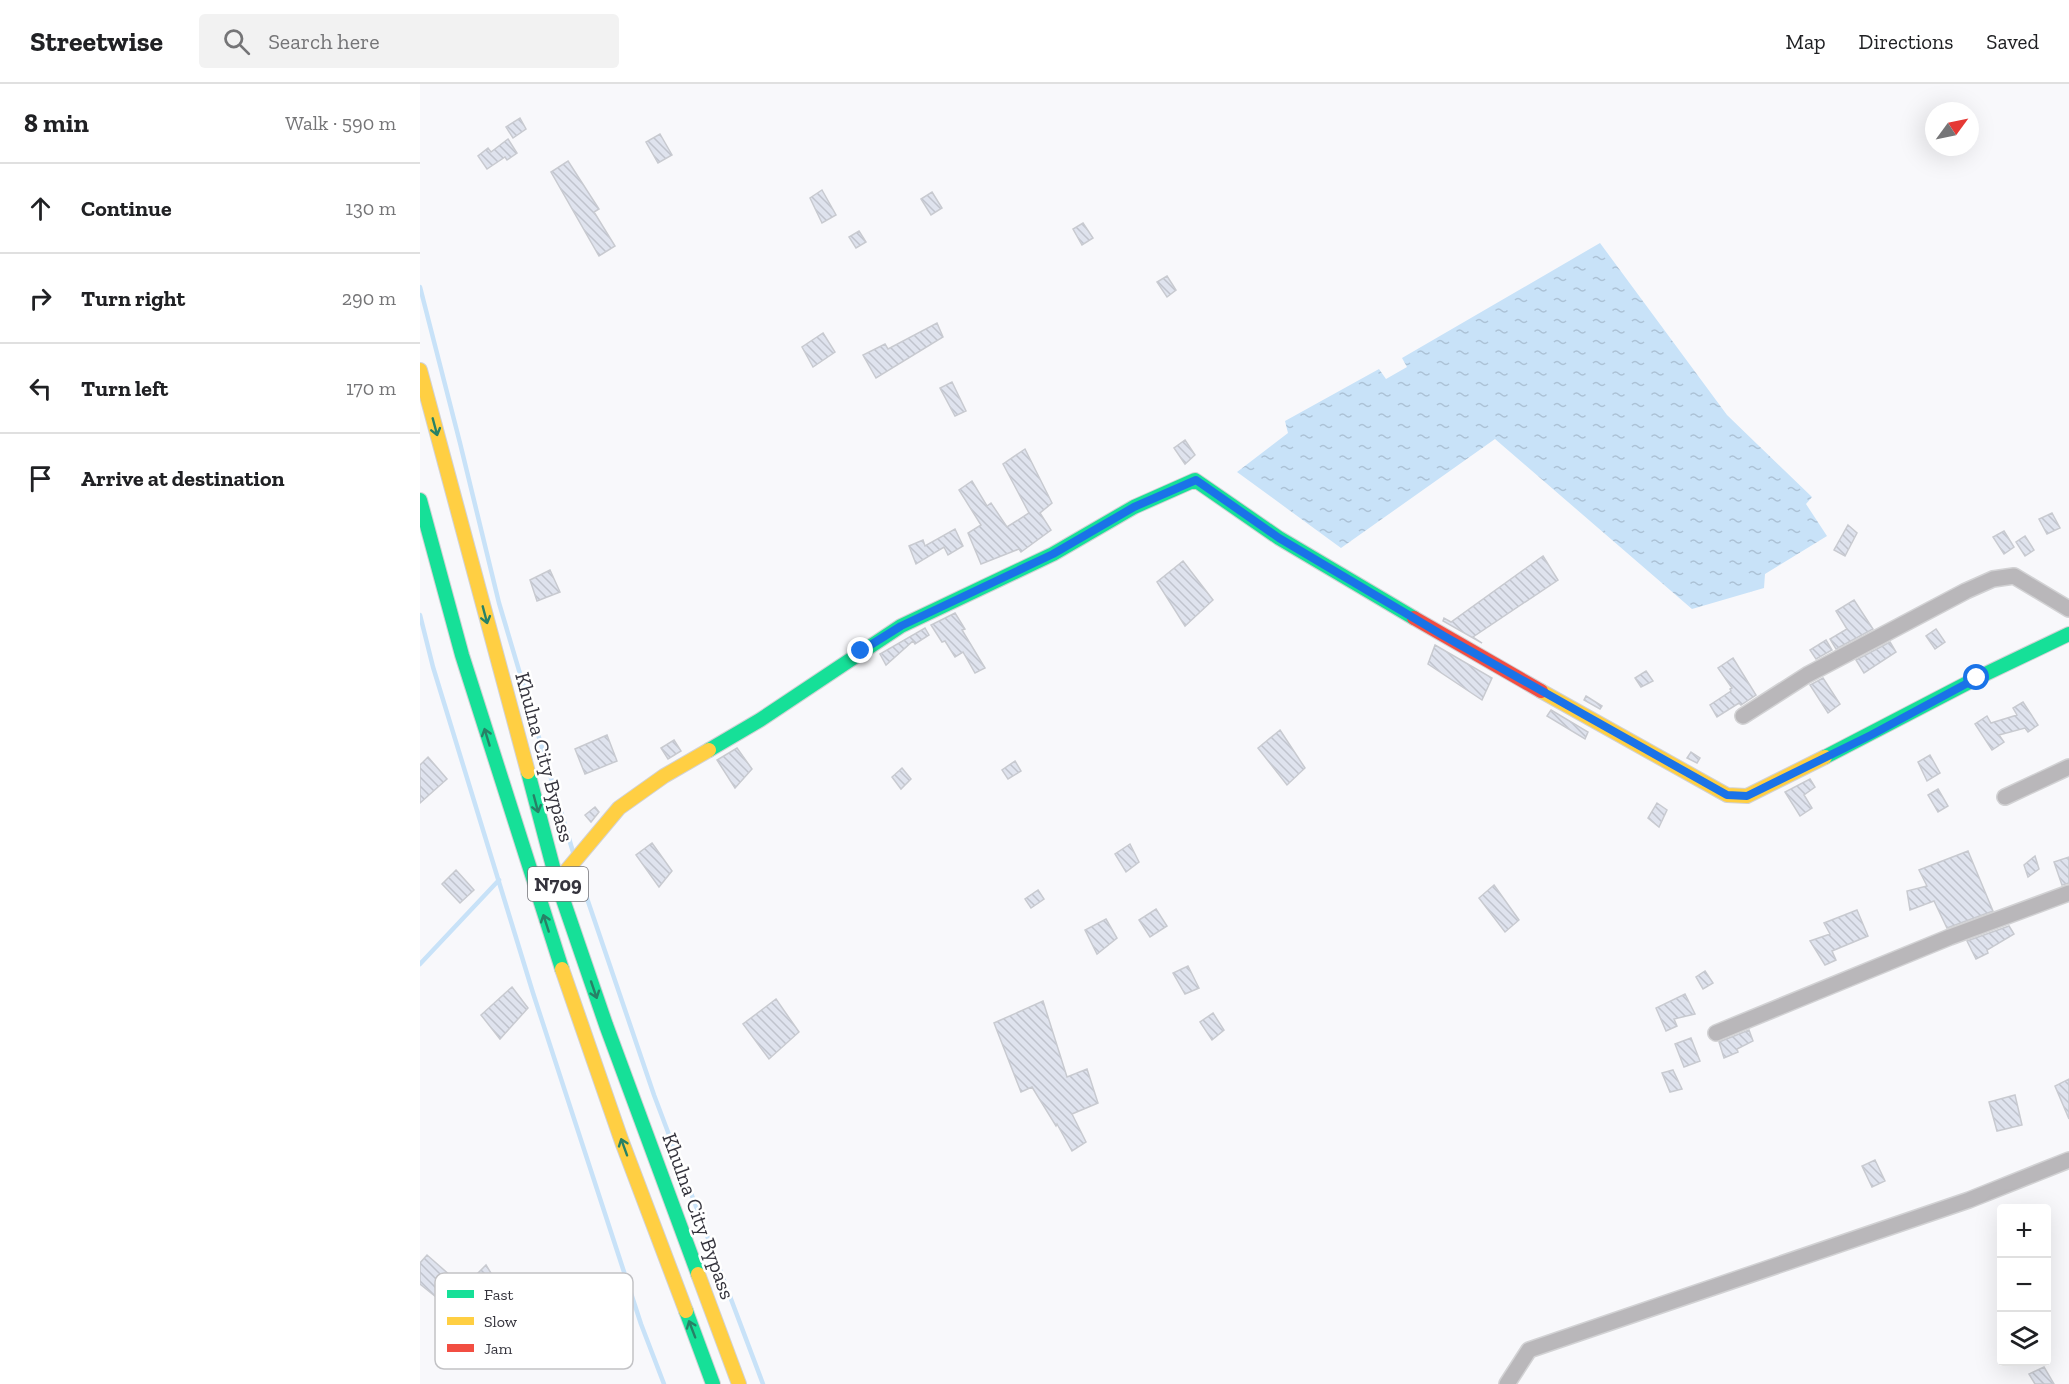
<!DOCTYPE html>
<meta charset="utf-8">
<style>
:root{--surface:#fff;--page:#f2f2f2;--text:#202124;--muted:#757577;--line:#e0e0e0}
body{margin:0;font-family:"Zilla Slab",serif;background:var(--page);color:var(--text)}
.controls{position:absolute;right:18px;bottom:18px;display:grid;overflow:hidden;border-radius:6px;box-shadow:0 6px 24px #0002}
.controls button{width:54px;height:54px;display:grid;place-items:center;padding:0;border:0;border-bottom:2px solid var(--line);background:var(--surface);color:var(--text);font:30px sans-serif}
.compass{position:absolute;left:1505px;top:18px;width:54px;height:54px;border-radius:50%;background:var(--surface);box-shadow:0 6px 24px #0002;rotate:57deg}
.stop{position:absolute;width:18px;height:18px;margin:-14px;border:4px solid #1a73e8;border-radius:50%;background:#fff}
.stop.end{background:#1a73e8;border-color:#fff;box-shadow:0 2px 6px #0008}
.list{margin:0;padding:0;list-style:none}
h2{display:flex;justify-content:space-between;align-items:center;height:78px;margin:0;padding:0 24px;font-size:26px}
h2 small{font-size:20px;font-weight:400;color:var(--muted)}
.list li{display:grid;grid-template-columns:39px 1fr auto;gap:18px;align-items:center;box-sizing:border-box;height:90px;padding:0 24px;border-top:2px solid var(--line)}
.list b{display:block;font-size:22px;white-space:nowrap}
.list em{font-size:20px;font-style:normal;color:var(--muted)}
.icon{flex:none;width:33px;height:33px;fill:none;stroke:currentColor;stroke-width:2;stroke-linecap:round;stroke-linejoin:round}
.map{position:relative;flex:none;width:1649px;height:1300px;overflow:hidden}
header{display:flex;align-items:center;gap:36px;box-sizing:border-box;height:84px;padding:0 30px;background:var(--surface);border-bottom:2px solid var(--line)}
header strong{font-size:28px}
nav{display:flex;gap:33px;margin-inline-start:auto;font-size:21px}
.search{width:420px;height:54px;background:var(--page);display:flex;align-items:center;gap:15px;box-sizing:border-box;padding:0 21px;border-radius:6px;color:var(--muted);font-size:22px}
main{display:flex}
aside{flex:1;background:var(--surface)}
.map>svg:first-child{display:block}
</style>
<header>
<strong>Streetwise</strong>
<div class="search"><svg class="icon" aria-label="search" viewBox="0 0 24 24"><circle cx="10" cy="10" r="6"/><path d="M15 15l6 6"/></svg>Search here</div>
<nav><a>Map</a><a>Directions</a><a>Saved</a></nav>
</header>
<main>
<aside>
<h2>8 min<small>Walk · 590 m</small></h2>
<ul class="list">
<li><svg class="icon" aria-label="ahead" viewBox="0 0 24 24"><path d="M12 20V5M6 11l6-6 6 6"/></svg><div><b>Continue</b></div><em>130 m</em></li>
<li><svg class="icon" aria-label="right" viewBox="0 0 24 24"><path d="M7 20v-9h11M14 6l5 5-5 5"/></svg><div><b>Turn right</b></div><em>290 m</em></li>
<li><svg class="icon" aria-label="left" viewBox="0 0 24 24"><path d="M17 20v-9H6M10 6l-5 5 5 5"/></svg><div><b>Turn left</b></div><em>170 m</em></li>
<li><svg class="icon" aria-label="arrive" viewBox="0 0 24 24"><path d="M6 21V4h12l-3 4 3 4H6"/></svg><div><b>Arrive at destination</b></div></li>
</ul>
</aside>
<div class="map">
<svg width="1649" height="1300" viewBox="0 0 1649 1300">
<defs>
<pattern id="water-ripples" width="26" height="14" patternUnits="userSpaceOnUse" patternTransform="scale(1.5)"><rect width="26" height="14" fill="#c8e2f8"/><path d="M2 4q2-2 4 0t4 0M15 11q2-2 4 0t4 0" fill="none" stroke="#acc2d6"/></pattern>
<pattern id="building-back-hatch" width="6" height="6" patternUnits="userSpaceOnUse" patternTransform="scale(1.5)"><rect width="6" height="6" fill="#dfe3ee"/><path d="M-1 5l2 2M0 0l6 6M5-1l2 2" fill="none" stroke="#c0c3cd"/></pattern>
</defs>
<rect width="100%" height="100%" fill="#f8f8fb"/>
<path fill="url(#water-ripples)" d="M 1180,159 L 1307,331 L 1392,413 L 1386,420 L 1407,452 L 1345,490 L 1344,504 L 1272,525 L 1075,355 L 921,464 L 817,388 L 868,349 L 865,337 L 959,285 L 966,295 L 987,283 L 982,274 Z"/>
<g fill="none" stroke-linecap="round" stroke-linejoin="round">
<path stroke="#c8e2f8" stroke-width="4.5" d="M 0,203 L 40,359 L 79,519 L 153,768
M 0,531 L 13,583 L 113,909 L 221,1240 L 244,1300
M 157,785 L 234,1011 L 343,1300
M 0,880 L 79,796"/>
</g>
<path fill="url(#building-back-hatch)" stroke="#c8cad0" stroke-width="1.5" d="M 100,34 L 106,45 L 93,54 L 86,43 Z
M 240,50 L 252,71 L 238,79 L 226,58 Z
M 88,55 L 97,69 L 87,76 L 85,73 L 67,85 L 58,72 L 68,64 L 71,68 Z
M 148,77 L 179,125 L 174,128 L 195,162 L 179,172 L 131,88 Z
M 402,106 L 416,131 L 402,139 L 390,114 Z
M 512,108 L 522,124 L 511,131 L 501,115 Z
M 663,139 L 673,154 L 662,161 L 653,145 Z
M 439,147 L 446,158 L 436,164 L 429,153 Z
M 747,192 L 756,206 L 747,213 L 737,198 Z
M 517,239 L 523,253 L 456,294 L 443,271 L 465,260 L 468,265 Z
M 403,249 L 415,268 L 393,283 L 382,263 Z
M 532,298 L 546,327 L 535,332 L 520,304 Z
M 765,356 L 775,371 L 765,380 L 754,364 Z
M 605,365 L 632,419 L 620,429 L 631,446 L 601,468 L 599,465 L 561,480 L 548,449 L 561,441 L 539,406 L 552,397 L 567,422 L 571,419 L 587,443 L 609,429 L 583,380 Z
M 1632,429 L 1640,444 L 1627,450 L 1619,435 Z
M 1428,441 L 1437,449 L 1425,472 L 1414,466 Z
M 535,445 L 543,462 L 528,471 L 524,463 L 496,480 L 489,462 L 503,456 L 505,462 Z
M 1584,447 L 1594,463 L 1584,470 L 1573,453 Z
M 1605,452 L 1614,466 L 1605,472 L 1596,458 Z
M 1123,472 L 1138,496 L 1053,553 L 1062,559 L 1023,537 L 1024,534 L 1031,538 Z
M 763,477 L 793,516 L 765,542 L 737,498 Z
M 130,486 L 140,508 L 117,517 L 110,496 Z
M 1434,516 L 1453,545 L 1416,565 L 1410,555 L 1427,545 L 1416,527 Z
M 535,529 L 545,545 L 542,546 L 565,584 L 555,589 L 543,568 L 535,573 L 525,557 L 522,558 L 511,541 Z
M 505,544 L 509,551 L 495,560 L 493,557 L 466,581 L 460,570 Z
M 1516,545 L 1525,558 L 1515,565 L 1506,552 Z
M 1406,556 L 1412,566 L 1396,575 L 1390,566 Z
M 1470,558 L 1476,568 L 1444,589 L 1436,576 Z
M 1015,561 L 1072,594 L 1062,616 L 1008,580 Z
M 1313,574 L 1336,611 L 1321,621 L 1319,619 L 1297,633 L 1290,621 L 1311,607 L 1310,605 L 1312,604 L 1298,584 Z
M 1226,587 L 1233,597 L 1221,603 L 1215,594 Z
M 1403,594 L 1420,620 L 1408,629 L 1390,601 Z
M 1166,612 L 1182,622 L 1180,625 L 1164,616 Z
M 1603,618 L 1618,641 L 1608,648 L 1605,644 L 1579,651 L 1584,658 L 1572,666 L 1555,640 L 1567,632 L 1571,639 L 1597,631 L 1593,624 Z
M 1131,626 L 1168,648 L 1165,655 L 1127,632 Z
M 860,646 L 885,684 L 867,701 L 838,664 Z
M 187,651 L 197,677 L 165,690 L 155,665 Z
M 254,656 L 261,667 L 248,675 L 241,664 Z
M 317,664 L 332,685 L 315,704 L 297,676 Z
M 1271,668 L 1280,674 L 1277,679 L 1267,674 Z
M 1510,671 L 1520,689 L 1507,697 L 1498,678 Z
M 8,673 L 27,695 L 0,719 L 0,681 Z
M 595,677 L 601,687 L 588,695 L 582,686 Z
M 482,684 L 491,695 L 481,705 L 472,693 Z
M 1390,695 L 1395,703 L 1384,711 L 1392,724 L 1380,732 L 1365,708 Z
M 1518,705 L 1528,722 L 1518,728 L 1508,711 Z
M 1237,719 L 1247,726 L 1239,743 L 1228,734 Z
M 175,723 L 179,728 L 171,738 L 165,731 Z
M 232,759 L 252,787 L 239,803 L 216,771 Z
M 710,760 L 719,778 L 706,788 L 695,770 Z
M 1548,767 L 1573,827 L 1527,844 L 1514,817 L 1490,826 L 1487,807 L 1507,802 L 1499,786 Z
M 1615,772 L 1619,785 L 1608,793 L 1604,781 Z
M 1649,773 L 1649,799 L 1642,801 L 1634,778 Z
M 36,786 L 54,806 L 40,819 L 22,800 Z
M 1074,801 L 1099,836 L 1085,848 L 1059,814 Z
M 618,806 L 624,815 L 611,824 L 605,815 Z
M 736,825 L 747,842 L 730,853 L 719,836 Z
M 1437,826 L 1448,852 L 1412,867 L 1416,876 L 1405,881 L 1390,857 L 1410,850 L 1404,839 Z
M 686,835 L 697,854 L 677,870 L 665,846 Z
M 1589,842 L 1594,850 L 1567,866 L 1568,869 L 1556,875 L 1547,857 Z
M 768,882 L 779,904 L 765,910 L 753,889 Z
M 1285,887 L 1293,899 L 1283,905 L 1276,893 Z
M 92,903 L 108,924 L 80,955 L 61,931 Z
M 1265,910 L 1275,930 L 1254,935 L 1257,942 L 1246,947 L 1236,924 Z
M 356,915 L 379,948 L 349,975 L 323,940 Z
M 623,917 L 647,993 L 667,985 L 678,1019 L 652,1030 L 666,1058 L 652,1067 L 637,1040 L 636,1042 L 612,1003 L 601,1008 L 574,939 Z
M 793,929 L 804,946 L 792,956 L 780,938 Z
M 1329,946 L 1333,957 L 1317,965 L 1318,968 L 1304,974 L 1299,958 Z
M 1271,954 L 1280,977 L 1264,983 L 1255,960 Z
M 1253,986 L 1262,1005 L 1250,1008 L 1242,989 Z
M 1649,995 L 1649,1035 L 1635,1002 Z
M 1595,1011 L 1602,1041 L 1577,1047 L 1569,1018 Z
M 1455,1076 L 1465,1097 L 1452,1103 L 1442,1082 Z
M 7,1171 L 32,1193 L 16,1213 L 0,1200 L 0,1179 Z
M 66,1181 L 74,1194 L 65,1204 L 54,1193 Z
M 1624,1283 L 1634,1300 L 1615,1300 L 1609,1290 Z"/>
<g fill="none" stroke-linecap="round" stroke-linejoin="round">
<defs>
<path id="street" d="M 1323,632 L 1387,591 L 1546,507 L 1573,495 L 1594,492 L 1649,525
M 1585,713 L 1649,683
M 1296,949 L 1530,853 L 1649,809
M 1087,1300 L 1109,1266 L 1549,1116 L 1649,1076"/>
<path id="fast" d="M 0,416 L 42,571 L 142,885
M 289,666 L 340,636 L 481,542 L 633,470 L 714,423 L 775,396 L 859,454 L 994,534
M 1405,673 L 1557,594 L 1649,550
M 108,688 L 137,798 L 186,941 L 278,1190
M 266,1227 L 293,1300"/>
<path id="slow" d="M 0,286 L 108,688
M 1121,607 L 1307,711 L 1327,712 L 1405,673
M 137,798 L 199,724 L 244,692 L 289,666
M 142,885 L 202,1058 L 266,1227
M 278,1190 L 319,1300"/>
<path id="jam" d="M 994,534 L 1121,607"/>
</defs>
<use href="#street" stroke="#d2d2d4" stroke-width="18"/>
<use href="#fast" stroke="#d2d2d4" stroke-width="16"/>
<use href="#slow" stroke="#d2d2d4" stroke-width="16"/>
<use href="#jam" stroke="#d2d2d4" stroke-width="16"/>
<use href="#street" stroke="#b9b7ba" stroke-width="15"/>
<use href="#fast" stroke="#16e098" stroke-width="14"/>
<use href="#slow" stroke="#ffcf43" stroke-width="14"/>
<use href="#jam" stroke="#f24e42" stroke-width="14"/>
</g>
<defs><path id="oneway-shaft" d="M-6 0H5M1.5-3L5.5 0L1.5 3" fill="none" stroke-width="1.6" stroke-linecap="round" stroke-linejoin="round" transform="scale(1.5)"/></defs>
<g stroke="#278166">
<use href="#oneway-shaft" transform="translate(15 343) rotate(75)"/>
<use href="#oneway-shaft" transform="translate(65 531) rotate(75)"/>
<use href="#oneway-shaft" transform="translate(67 653) rotate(-107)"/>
<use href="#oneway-shaft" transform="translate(116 720) rotate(75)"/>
<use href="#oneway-shaft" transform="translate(126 839) rotate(-108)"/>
<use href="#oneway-shaft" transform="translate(174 906) rotate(71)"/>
<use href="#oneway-shaft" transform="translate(204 1063) rotate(-110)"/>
<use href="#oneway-shaft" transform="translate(272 1245) rotate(-111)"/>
</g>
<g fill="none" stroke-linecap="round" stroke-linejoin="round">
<path stroke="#1a73e8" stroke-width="8" d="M 441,567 L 481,542 L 633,470 L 714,423 L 776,396 L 859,454 L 1024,552 L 1307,711 L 1327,712 L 1451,651 L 1557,594"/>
</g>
<g text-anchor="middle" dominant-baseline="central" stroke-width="5" stroke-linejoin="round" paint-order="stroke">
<rect fill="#fff" stroke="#727177" stroke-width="1.5" x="108" y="783" width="60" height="34" rx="4.5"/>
<g font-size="20" font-weight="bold" fill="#35343d">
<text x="138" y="800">N709</text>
</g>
<g font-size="21" fill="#35343d" stroke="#fff">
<text transform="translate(125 673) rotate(75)">Khulna City Bypass</text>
<text transform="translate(279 1132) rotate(70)">Khulna City Bypass</text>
</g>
</g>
<rect x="15" y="1189" width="198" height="96" rx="9" fill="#fff" stroke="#c2c2c5" stroke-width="1.5"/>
<rect x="27" y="1206" width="27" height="8" fill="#16e098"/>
<rect x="27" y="1233" width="27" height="8" fill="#ffcf43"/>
<rect x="27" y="1260" width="27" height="8" fill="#f24e42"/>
<g font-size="16" fill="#35343d">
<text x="64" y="1216">Fast</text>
<text x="64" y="1243">Slow</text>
<text x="64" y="1270">Jam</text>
</g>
</svg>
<div class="controls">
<button>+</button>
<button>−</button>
<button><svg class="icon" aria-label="layers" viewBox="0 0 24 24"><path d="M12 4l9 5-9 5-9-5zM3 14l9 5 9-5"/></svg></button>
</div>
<svg class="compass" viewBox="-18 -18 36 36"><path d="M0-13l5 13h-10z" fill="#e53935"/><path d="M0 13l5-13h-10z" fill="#757577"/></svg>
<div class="stop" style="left:1557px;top:594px"></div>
<div class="stop end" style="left:441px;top:567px"></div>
</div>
</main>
